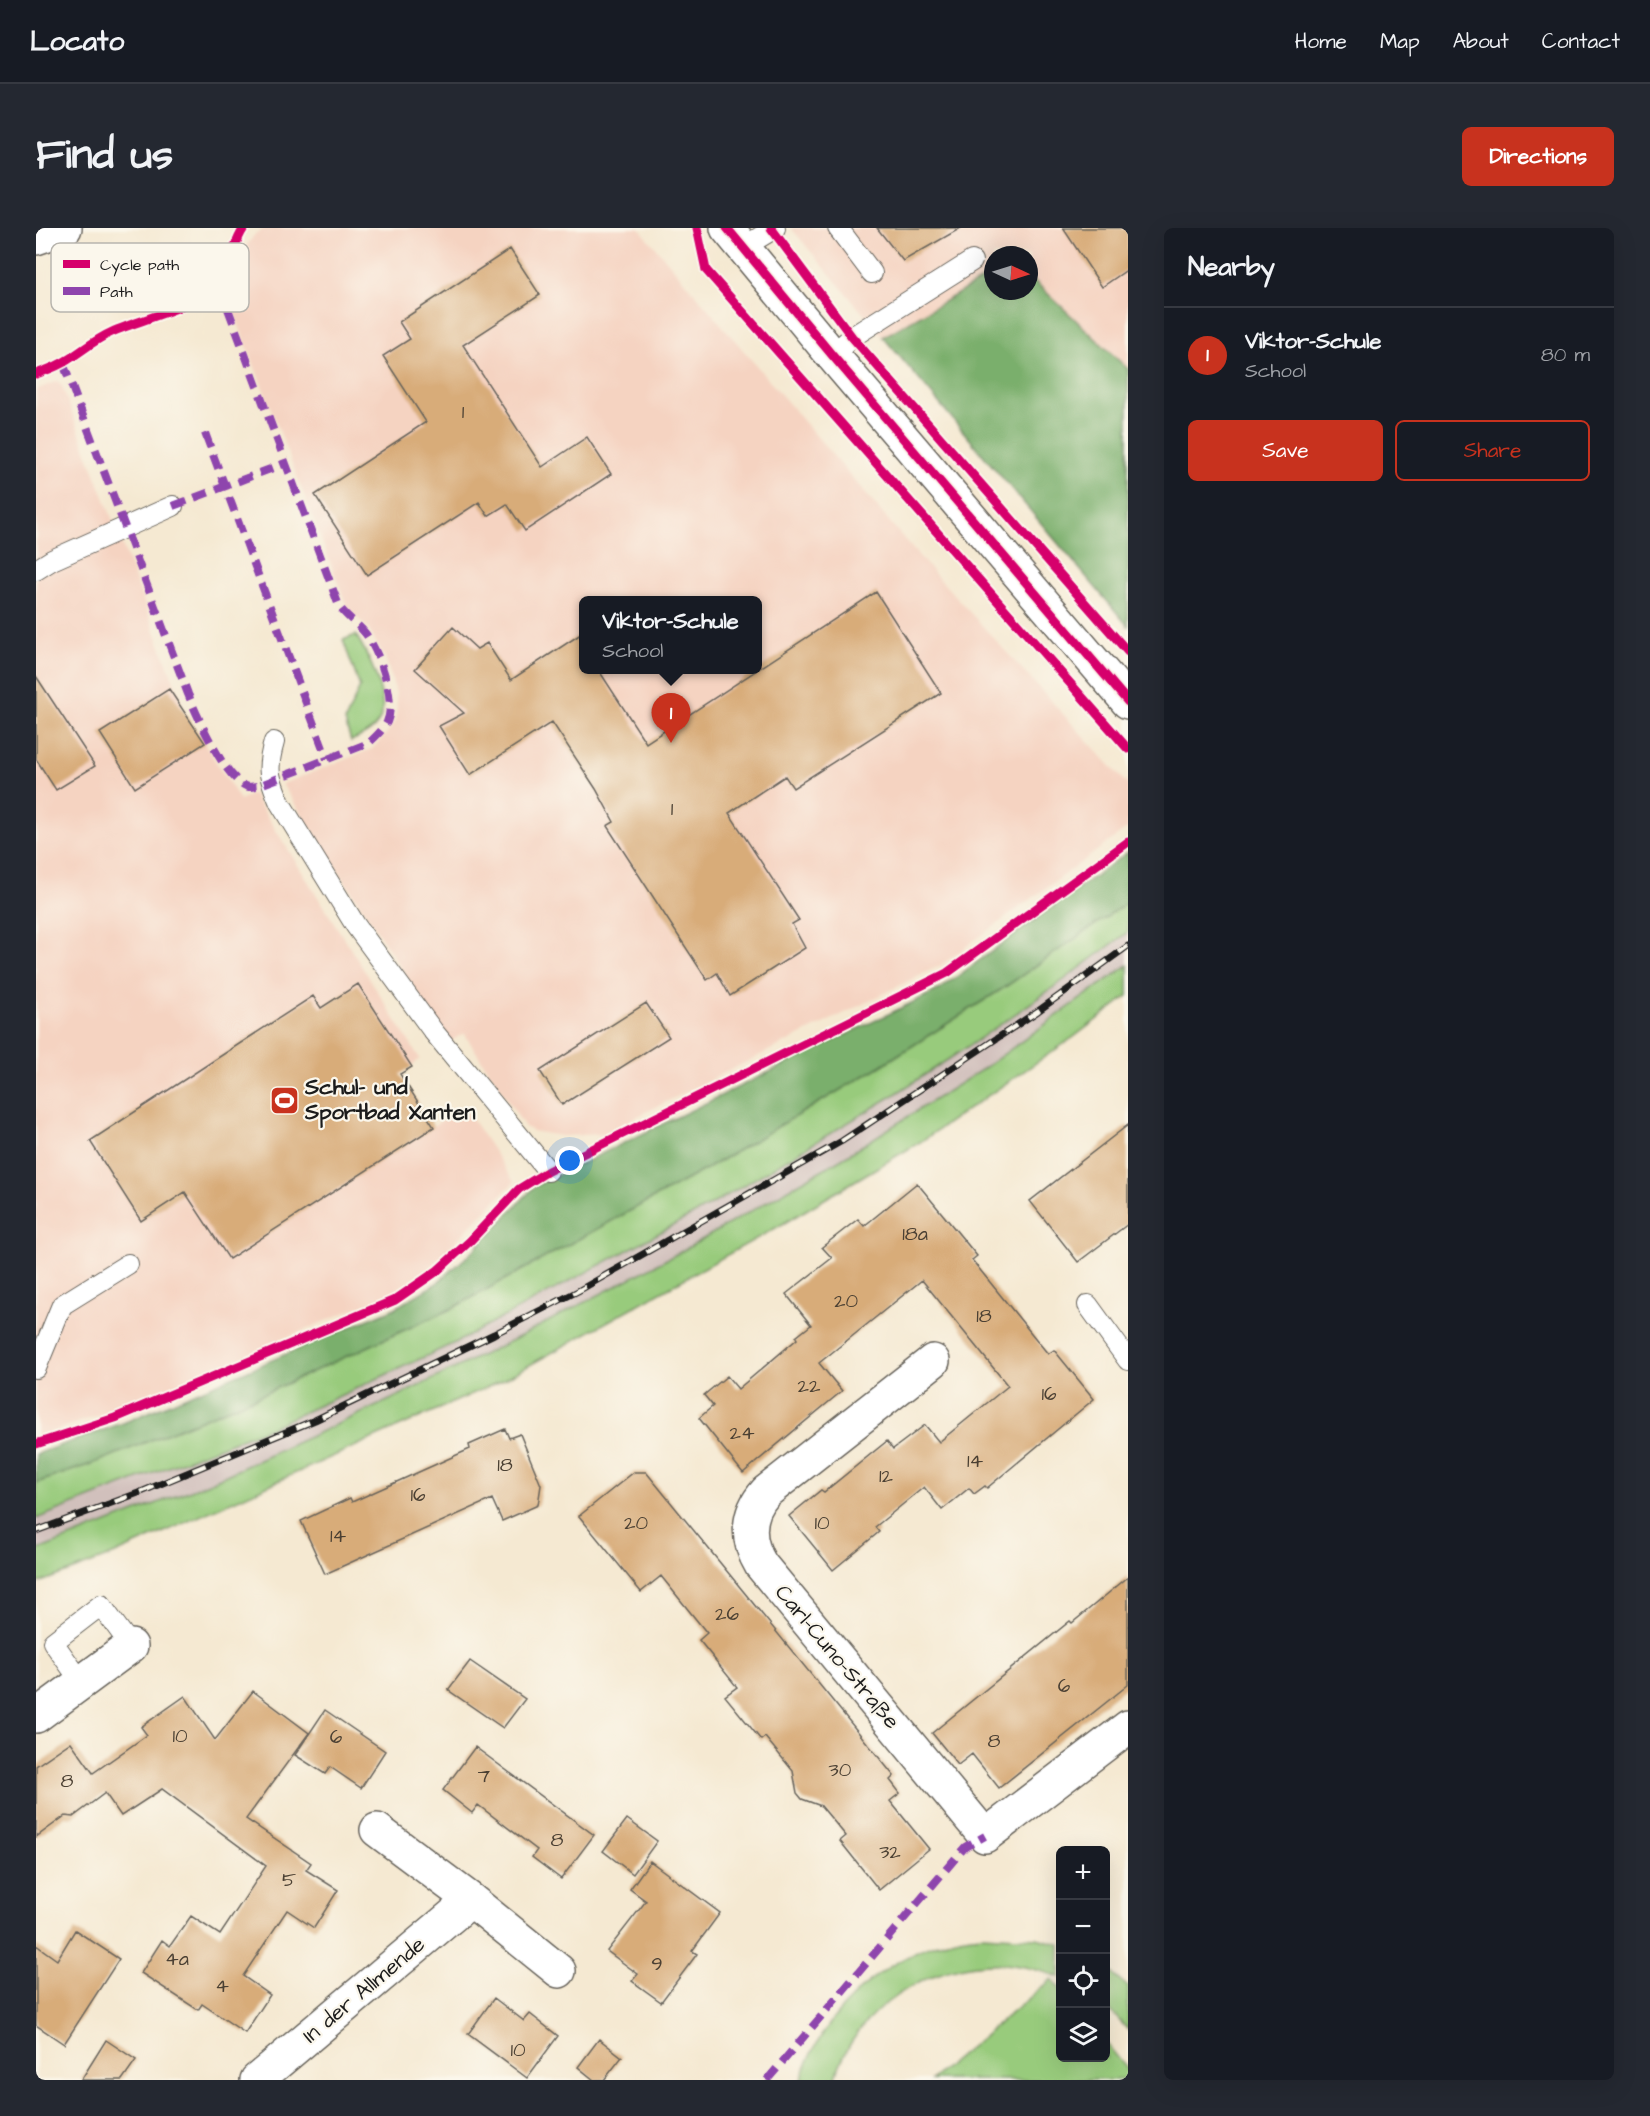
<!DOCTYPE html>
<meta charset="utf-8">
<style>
:root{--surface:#171b24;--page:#242831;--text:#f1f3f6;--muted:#9ea1a6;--line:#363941;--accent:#c8321e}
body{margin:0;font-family:"Architects Daughter",sans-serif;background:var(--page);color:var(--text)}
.controls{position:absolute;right:18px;bottom:18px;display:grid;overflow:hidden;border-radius:9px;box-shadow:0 6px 24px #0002}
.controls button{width:54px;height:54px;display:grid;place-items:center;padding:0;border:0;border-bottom:2px solid var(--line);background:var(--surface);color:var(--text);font:30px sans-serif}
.compass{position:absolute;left:948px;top:18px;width:54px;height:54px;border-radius:50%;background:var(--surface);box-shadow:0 6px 24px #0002;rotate:94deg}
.you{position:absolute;left:534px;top:933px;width:21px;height:21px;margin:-15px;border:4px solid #fff;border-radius:50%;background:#1a73e8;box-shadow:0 0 0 9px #1a73e833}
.badge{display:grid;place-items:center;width:39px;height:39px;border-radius:50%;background:var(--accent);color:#fff;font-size:20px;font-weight:700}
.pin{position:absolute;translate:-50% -50px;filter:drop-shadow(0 2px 3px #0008)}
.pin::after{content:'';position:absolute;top:32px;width:21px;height:18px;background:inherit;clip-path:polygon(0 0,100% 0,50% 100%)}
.popup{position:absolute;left:543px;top:368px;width:183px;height:78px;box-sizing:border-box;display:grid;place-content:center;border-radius:9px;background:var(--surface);filter:drop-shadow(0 2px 4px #0005);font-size:20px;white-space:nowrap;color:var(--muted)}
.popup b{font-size:22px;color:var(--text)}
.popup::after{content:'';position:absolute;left:50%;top:100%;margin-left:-12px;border:12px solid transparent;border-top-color:var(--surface)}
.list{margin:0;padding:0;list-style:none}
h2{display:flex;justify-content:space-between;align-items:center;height:78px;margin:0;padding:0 24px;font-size:26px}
h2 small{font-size:20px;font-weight:400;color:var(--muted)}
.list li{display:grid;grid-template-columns:39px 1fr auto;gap:18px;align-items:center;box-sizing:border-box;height:96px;padding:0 24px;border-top:2px solid var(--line)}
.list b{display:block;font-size:22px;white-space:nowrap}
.list p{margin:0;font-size:20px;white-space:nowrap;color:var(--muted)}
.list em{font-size:20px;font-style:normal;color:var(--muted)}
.actions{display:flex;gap:12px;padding:18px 24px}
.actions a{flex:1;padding:14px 0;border:2px solid var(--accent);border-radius:9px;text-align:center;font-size:21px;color:var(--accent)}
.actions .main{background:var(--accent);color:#fff}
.icon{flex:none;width:33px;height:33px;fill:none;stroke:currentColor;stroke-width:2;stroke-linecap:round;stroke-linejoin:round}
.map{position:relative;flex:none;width:1092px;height:1852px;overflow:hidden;border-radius:9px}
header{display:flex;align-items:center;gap:36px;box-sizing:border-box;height:84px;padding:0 30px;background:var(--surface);border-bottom:2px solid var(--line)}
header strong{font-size:28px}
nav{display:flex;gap:33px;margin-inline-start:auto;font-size:21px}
.intro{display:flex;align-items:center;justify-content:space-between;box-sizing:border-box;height:144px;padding:0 36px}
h1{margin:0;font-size:42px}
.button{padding:15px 27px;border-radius:9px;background:var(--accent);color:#fff;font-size:21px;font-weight:700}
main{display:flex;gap:36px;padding:0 36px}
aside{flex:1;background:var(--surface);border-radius:9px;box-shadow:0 6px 24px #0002}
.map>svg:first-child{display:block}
</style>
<header>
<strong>Locato</strong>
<nav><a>Home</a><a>Map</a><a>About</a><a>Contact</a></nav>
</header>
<div class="intro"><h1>Find us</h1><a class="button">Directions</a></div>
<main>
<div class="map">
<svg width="1092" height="1852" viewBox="0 0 1092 1852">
<rect width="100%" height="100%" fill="#fbf7ec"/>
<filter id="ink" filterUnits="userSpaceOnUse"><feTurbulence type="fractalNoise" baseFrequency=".0167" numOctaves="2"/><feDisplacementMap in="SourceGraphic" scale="12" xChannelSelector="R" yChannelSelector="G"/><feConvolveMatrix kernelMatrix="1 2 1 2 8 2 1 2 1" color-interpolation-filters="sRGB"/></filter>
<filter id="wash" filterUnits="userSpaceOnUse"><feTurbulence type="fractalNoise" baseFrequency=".008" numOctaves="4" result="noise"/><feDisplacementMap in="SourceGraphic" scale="24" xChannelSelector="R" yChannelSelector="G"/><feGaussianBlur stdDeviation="1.35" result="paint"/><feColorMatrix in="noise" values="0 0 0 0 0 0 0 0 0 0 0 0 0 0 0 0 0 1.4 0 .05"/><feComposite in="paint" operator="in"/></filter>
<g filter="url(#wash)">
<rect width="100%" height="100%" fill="#f5e9d2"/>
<path fill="#f5d3c1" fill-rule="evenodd" d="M 230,0 L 603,0 L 887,333 L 1092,557 L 1092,600 L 905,737 L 566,906 L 525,908 L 496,903 L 489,899 L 428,805 L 413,814 L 246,556 L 336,521 L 352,504 L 359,493 L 361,479 L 360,465 L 349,429 L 331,399 L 312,381 L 192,69 L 192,61 L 204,40 L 211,17 L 220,5 ZM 548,372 L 722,372 L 722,442 L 548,442 Z
M 755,0 L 1092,0 L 1092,141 L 993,48 L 993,27 L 957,27 L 957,45 L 847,109 Z
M 21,153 L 25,156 L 147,477 L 145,479 L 204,572 L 217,566 L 384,831 L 364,847 L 397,898 L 428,879 L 478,954 L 393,1040 L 355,1065 L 90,1178 L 0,1209 L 0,162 Z"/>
<path fill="#d1c0bc" d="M 1092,704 L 1092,737 L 1040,775 L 947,841 L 813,926 L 648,1022 L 477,1112 L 356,1171 L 175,1254 L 0,1323 L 0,1291 L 235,1199 L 308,1166 L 423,1113 L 675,977 L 858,867 L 936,816 L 1028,752 Z"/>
<path fill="#98cb7c" stroke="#5a744c" stroke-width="1.5" d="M 320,407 C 331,425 354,470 344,491 C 338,503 326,508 315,513 L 309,493 L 324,459 L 307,412 Z
M 1092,674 L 1092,704 L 1028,752 L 936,816 L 858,867 L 675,977 L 423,1113 L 308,1166 L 235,1199 L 0,1291 L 0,1255 L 61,1234 L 223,1168 L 417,1080 L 672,940 L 843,839 L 969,759 Z
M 1092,737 L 1092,768 L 1038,809 L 884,914 L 745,997 L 465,1153 L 77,1327 L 0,1356 L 0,1323 L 175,1254 L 356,1171 L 477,1112 L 648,1022 L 813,926 L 947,841 Z
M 946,1707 L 1001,1710 L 1024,1716 L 1024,1749 C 1005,1743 986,1737 966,1736 C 895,1733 817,1781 799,1852 L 765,1852 C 787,1784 845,1731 914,1712 C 924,1709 936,1708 946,1707 Z
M 1070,1740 L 1092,1759 L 1092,1802 L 1070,1778 Z
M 1016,1751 L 1024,1761 L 1024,1830 L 1070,1830 L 1070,1815 L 1092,1842 L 1092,1852 L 895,1852 Z"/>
<path fill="#7aaf6c" stroke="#4b6644" stroke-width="1.5" d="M 957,45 L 957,63 L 993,63 L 993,48 L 1092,141 L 1092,398 L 847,109 Z
M 1092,624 L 1092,674 L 969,759 L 843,839 L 672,940 L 417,1080 L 223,1168 L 61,1234 L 0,1255 L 0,1226 L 87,1195 L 359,1080 L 401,1055 L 436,1024 L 499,958 L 904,761 Z"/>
<g id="blocks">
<path fill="#d8ac79" d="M 841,0 L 925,0 L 867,33 Z
M 1027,0 L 1092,0 L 1092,41 L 1066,59 Z
M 474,21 L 504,67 L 427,117 L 506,239 L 551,209 L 575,246 L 489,303 L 471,276 L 452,288 L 443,274 L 331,347 L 279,267 L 390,194 L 347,128 L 374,111 L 363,94 Z
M 840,364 L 905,465 L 757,560 L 749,548 L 693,585 L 763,692 L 756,696 L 769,720 L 694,768 L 681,745 L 671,752 L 571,598 L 578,594 L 560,561 L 516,494 L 434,547 L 403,498 L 428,485 L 379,441 L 417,399 L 441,421 L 451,415 L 475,452 L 548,404 L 548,441 L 562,441 L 610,515 Z
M 0,448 L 59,538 L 20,562 L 0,531 Z
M 133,461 L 169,515 L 99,560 L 64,505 Z
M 322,756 L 376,839 L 364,846 L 398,899 L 193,1031 L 149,964 L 105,993 L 54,913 L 277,768 L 285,780 Z
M 610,775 L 633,809 L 526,877 L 504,843 Z
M 1092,897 L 1092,996 L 1042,1034 L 994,973 Z
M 881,955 L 941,1028 L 936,1032 L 1012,1126 L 1018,1122 L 1058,1171 L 951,1260 L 949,1258 L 938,1266 L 933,1260 L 906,1282 L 888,1259 L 839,1299 L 843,1304 L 797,1342 L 753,1288 L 785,1262 L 788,1264 L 851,1213 L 857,1221 L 889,1197 L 903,1214 L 972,1158 L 886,1052 L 783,1135 L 806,1163 L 707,1245 L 663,1190 L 677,1178 L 668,1167 L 691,1148 L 702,1161 L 761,1111 L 760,1109 L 775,1097 L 750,1066 L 796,1030 L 786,1019 L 822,991 L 828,998 Z
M 469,1201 L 473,1210 L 484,1206 L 505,1257 L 502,1277 L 466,1293 L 456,1271 L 289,1346 L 265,1293 L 314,1270 L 316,1274 L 434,1221 L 433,1217 Z
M 598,1244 L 610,1244 L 858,1548 L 854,1552 L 864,1565 L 854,1573 L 893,1621 L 843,1662 L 804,1613 L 810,1608 L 785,1578 L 766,1571 L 761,1565 L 757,1543 L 729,1509 L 725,1512 L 689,1468 L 701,1459 L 663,1412 L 671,1405 L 625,1348 L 605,1364 L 543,1288 Z
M 1092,1349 L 1092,1457 L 963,1560 L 936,1526 L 922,1537 L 896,1505 L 1034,1393 L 1036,1395 Z
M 434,1433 L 489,1471 L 467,1500 L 412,1462 Z
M 217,1463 L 273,1505 L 210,1591 L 275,1635 L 270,1642 L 302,1662 L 278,1700 L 251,1682 L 207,1748 L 234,1767 L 209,1805 L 166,1776 L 162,1782 L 105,1745 L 126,1712 L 134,1718 L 155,1688 L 184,1707 L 230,1638 L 126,1561 L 85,1588 L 69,1565 L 37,1589 L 29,1588 L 0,1609 L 0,1538 L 35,1514 L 57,1545 L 111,1507 L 105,1499 L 149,1468 L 179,1512 Z
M 289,1482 L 349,1523 L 325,1560 L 294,1539 L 289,1546 L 259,1527 Z
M 439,1519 L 558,1607 L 525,1651 L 496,1629 L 501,1622 L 442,1577 L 436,1585 L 407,1562 Z
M 591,1591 L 621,1613 L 597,1646 L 567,1623 Z
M 614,1633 L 684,1685 L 656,1723 L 661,1726 L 625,1774 L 596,1753 L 602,1746 L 571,1723 L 610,1673 L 594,1661 Z
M 39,1702 L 83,1731 L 28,1816 L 0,1797 L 0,1717 L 21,1732 Z
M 458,1770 L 488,1793 L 494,1786 L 522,1808 L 491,1850 L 432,1806 Z
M 563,1811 L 586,1829 L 568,1852 L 558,1852 L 542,1839 Z
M 70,1812 L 100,1832 L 86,1852 L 45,1852 Z"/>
</g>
</g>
<g filter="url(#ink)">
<use href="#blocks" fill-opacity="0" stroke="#68645c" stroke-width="1.5"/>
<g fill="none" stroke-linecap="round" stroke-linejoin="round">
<defs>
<path id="lane" d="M 802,0 L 836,45
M 706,20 L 739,0
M 796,127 L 816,109 L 936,33
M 0,342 L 16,332 L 137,278
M 238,514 C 230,542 233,549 244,575 L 320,698 L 397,803 L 512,943
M 1052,1077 L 1092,1132
M 0,1140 L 26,1077 L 92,1036
M 46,1455 L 17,1414 L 65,1377 L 95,1418"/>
<path id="street" d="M 897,1133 L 730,1264 C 710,1286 710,1312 725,1337 L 949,1608 L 1092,1499
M 0,1488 L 95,1418
M 341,1602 L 435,1672 L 523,1743
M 221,1852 L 435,1672"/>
<path id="secondary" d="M 691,0 L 796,127 L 1092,474
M 0,10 L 29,0"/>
</defs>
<use href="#lane" stroke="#68645c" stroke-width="22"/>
<use href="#street" stroke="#68645c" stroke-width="36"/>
<use href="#secondary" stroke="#68645c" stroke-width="36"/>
<use href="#lane" stroke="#fff" stroke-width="20"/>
<use href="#street" stroke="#fff" stroke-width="33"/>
<use href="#secondary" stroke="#fff" stroke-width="33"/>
<defs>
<path id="rail" d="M 0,1303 L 105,1264 L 279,1192 L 458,1106 L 542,1063 L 806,913 L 1002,783 L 1092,718"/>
</defs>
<use href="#rail" stroke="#1c1c1c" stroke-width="7"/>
<use href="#rail" stroke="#fbf7ec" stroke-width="4.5" stroke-dasharray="14" stroke-linecap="butt"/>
<path stroke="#8e44ad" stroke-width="8" stroke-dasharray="15 8" stroke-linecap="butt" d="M 27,135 L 152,466 C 161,487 190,555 213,559 C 216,559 219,558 222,558 L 333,515 C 339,509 347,502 351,494 C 361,472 343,423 329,405 C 321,395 310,389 303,378 L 182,54
M 169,205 L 291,531
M 137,278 L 250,235
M 731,1852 L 929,1619 L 949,1608"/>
<defs>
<path id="cycleway" d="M 661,0 L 670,42 L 1092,521
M 691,0 L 796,127 L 1092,474
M 735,0 L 816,109 L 1092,424
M 0,146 C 11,142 23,138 33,131 C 47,122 60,111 76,104 C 105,91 153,81 176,60 C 194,45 195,19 208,0
M 0,1216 L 79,1190 L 359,1072 L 401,1043 L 434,1013 L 483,961 L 512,943 L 911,745 L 1092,614"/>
</defs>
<use href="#cycleway" stroke="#fbf7ec" stroke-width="13"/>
<use href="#cycleway" stroke="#d6006c" stroke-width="9"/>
</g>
</g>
<defs>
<symbol id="stadium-square" viewBox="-11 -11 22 22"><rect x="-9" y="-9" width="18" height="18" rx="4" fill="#c8321e" stroke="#fbf7ec"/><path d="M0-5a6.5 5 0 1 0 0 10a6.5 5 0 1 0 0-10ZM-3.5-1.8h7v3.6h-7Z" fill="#fff"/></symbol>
</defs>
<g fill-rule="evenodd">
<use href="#stadium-square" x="232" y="856" width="33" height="33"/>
</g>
<g text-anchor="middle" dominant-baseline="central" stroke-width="4.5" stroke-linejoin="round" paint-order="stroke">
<g font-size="20" fill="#4b4033">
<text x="427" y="184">1</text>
<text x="636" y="581">1</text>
<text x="879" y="1006">18a</text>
<text x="810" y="1073">20</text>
<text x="948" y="1088">18</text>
<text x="773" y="1158">22</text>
<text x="1013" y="1166">16</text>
<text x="706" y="1205">24</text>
<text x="939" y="1233">14</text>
<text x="469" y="1237">18</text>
<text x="850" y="1248">12</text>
<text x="382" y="1267">16</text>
<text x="600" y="1295">20</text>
<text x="786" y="1295">10</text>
<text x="302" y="1308">14</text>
<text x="691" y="1386">26</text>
<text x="1028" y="1458">6</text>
<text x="144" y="1508">10</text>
<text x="300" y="1509">6</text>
<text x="958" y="1513">8</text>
<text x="804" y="1542">30</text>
<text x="448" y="1548">7</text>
<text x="31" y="1553">8</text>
<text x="521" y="1612">8</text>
<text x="854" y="1624">32</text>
<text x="253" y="1652">5</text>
<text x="141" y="1731">4a</text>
<text x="621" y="1736">9</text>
<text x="186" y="1758">4</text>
<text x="482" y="1822">10</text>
</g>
<g font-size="22" font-weight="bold" fill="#1c1c1c" stroke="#fbf7ec" text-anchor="start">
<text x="269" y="859">Schul- und<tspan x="269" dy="25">Sportbad Xanten</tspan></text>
</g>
<g font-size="22" fill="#1c1c1c" stroke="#fbf7ec">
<text transform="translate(801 1429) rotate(50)">Carl-Cuno-Straße</text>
<text transform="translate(328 1762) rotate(-40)">In der Allmende</text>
</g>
</g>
<rect x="15" y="15" width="198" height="69" rx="9" fill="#fbf7ec" stroke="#b8b5ae" stroke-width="1.5"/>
<rect x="27" y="32" width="27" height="8" fill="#d6006c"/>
<rect x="27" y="59" width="27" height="8" fill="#8e44ad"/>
<g font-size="16" fill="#1c1c1c">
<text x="64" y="42">Cycle path</text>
<text x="64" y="69">Path</text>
</g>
</svg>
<div class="controls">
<button>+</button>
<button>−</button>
<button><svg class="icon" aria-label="locate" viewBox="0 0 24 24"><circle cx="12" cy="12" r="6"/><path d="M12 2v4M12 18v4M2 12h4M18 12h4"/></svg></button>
<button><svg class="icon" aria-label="layers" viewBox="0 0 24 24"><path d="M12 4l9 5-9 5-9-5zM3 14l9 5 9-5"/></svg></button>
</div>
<svg class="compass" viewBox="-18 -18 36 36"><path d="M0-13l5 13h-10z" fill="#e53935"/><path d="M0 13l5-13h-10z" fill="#9ea1a6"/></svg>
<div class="you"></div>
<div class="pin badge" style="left:635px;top:515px">1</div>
<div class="popup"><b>Viktor-Schule</b>School</div>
</div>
<aside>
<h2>Nearby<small></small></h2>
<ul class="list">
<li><span class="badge">1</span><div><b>Viktor-Schule</b><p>School</p></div><em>80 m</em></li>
</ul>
<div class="actions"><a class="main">Save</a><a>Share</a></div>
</aside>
</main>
